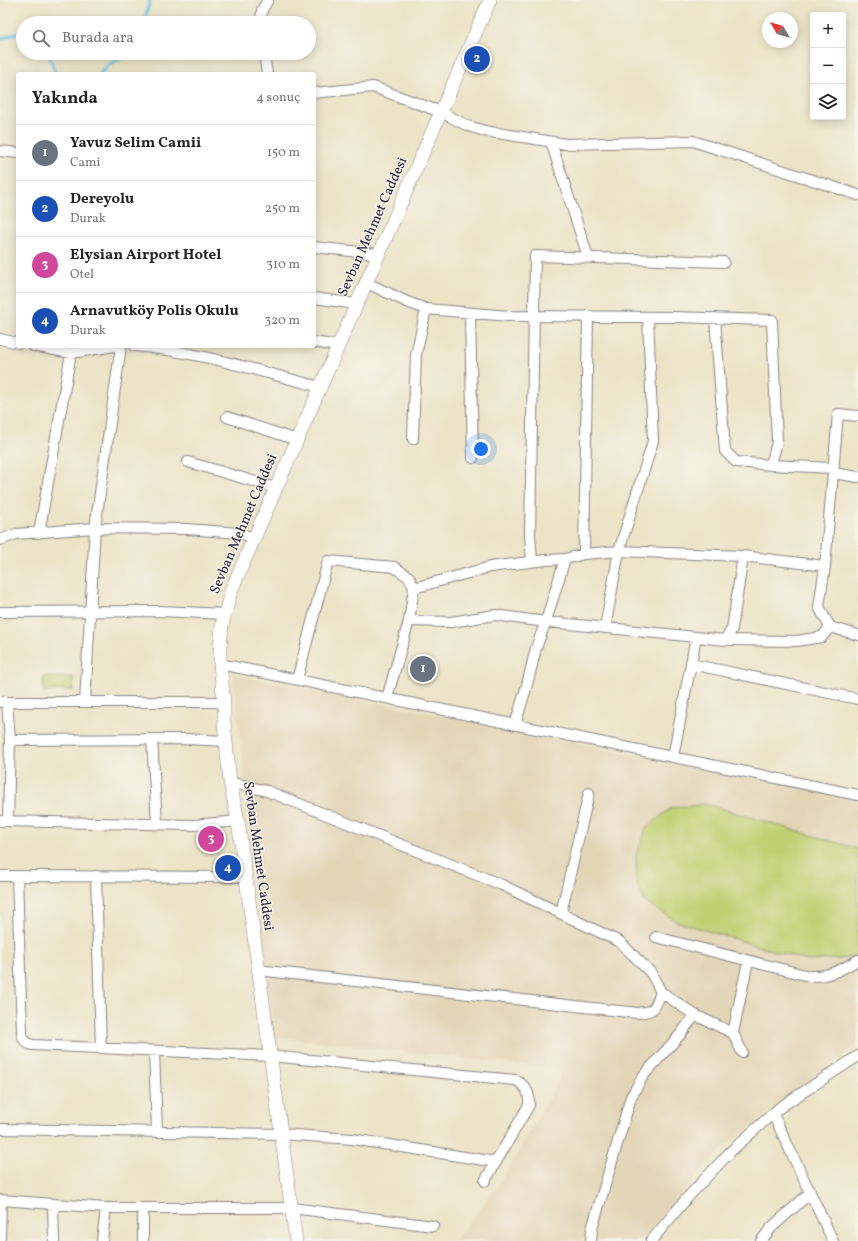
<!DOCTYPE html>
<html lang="tr">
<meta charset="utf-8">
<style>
:root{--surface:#fff;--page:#f2f2f2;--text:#222;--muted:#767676;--line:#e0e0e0;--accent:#1f6fb2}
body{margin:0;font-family:Vollkorn,serif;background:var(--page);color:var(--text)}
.controls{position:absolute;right:12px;top:12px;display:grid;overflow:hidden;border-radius:4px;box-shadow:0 2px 10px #0003}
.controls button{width:36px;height:36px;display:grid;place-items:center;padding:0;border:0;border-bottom:1px solid var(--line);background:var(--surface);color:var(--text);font:20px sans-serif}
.compass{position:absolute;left:762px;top:12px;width:36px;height:36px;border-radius:50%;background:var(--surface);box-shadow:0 2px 10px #0003;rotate:308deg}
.you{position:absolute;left:481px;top:449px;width:14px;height:14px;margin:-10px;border:3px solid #fff;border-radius:50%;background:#1a73e8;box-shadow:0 0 0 6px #1a73e833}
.badge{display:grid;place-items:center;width:26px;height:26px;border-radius:50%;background:var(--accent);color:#fff;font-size:13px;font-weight:700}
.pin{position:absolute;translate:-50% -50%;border:2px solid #fff;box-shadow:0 1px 4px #0006}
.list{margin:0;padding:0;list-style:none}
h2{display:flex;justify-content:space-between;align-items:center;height:52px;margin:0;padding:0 16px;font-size:17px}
h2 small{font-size:13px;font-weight:400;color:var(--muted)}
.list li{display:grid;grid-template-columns:26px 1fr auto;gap:12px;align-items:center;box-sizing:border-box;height:56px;padding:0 16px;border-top:1px solid var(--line)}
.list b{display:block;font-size:15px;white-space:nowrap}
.list p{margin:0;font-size:13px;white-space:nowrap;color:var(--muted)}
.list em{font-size:13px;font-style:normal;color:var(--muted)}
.icon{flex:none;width:22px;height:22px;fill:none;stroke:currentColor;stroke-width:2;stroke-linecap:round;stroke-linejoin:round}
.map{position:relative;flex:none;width:858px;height:1241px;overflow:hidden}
.search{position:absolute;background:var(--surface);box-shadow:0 2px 10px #0003;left:16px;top:16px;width:300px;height:44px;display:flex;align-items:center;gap:10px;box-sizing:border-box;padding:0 14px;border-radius:22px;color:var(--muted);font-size:15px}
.panel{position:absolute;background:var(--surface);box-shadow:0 2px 10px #0003;left:16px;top:72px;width:300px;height:276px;border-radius:4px}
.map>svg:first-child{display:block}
</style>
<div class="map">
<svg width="858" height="1241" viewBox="0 0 858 1241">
<rect width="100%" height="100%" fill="#f7f3e8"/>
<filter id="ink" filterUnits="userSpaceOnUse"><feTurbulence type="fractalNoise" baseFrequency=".025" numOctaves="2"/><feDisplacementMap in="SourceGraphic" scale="8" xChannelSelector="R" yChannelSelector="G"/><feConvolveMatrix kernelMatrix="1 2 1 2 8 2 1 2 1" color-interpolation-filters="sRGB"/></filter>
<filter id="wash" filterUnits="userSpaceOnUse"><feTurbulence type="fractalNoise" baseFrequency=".012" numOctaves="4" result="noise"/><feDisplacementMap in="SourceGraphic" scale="16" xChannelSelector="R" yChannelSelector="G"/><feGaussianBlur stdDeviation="0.9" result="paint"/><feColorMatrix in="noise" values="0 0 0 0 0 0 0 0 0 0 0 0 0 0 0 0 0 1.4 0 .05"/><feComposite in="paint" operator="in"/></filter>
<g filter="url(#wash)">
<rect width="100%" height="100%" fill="#ebe4c7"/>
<path fill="#e3d6b7" d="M 233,674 L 858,799 L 858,1043 L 841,1057 L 724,1147 L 639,1241 L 454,1241 L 502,1180 L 559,1080 L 560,1069 L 274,1037 Z"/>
<path fill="#c0d072" stroke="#717956" d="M 43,677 L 73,677 L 73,690 L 44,691 Z
M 706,804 L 858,849 L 858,953 L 851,958 L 808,961 L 678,922 L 645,902 L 637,884 L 636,856 L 647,827 L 671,808 Z"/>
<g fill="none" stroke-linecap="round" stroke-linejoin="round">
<path stroke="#6cc4e9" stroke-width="3" d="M 146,23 L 145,19 L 150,0
M 0,39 L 23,31
M 48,53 L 56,74
M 100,74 C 110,61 118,60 132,53"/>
</g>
</g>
<g filter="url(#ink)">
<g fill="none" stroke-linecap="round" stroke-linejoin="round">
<defs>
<path id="minor" d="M 261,23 L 262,10 L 268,0
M 264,53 L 267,74
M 314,93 L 373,87 L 441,112 L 468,126 L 485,131 L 566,144 L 693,141 L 858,195
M 551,142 L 588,257
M 0,151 L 18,153
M 314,247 L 378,254
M 365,282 L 407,302 L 426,309 L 509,316 L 674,317 L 772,320 L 777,442 L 771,465 L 736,462 L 725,451 L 715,318
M 314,298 L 356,304
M 470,313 L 473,458
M 0,339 L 18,343
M 314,342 L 337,346
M 33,346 L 71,353 L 115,346
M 134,346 C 197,351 258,371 320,387
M 858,416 L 838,414 L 825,566 L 819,607 L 830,627 L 858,635
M 227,417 L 297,440
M 413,439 L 416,355 L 426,309
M 188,462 L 276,488
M 771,465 L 833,468
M 833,473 L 858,477
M 39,533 L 71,353
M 0,540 L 16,534 L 95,528 L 187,529 L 239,533 L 254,538
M 584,554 L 588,316
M 532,561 L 530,535 L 535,256 L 724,262
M 414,588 L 490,567 L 546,560 L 565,559 L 584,554 L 619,551 L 743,556 L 825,566
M 0,612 L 159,611 L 225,614
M 409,621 L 451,622 L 495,615 L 530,620 L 725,640 L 732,629 L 743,556
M 605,628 L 619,551 L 653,441 L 648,317
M 725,640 L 796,641 L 822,637 L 830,627
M 220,664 L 858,795
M 691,664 L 858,699
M 297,680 L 328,561 L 394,567 L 409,577 L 414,588 L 409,621 L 387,698
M 0,702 L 224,702
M 7,702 L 10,740 L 8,821
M 85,702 L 95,528 L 121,346
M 515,725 L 527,685 L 536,648 L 546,621 L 565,559
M 152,739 L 157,824
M 10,740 L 185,739 L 227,741
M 673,757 L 696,637
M 230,782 L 267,791 L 502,885 L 620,942 L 651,973 L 661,992 C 655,1008 655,1012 637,1013 L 258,970
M 0,821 L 194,825 L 238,821
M 0,876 L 245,877
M 17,876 L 22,1033 C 23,1040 26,1044 33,1045 L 270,1056 L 515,1080 C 526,1085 530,1093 529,1105 L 485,1181
M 96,876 L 101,1048
M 561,913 L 589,793
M 656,937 L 809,976 C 829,977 841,970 858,960
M 661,992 L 695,1015 L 733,1033 L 742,1052
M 733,1033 L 748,961
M 154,1051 L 157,1132
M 773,1114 L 833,1241
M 0,1129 L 281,1134 L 352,1139 L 496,1162
M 53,1204 L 54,1241
M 143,1208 L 143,1241
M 0,1238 L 1,1200 L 106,1208 L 292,1208 L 433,1226
M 102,1241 L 106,1208
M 591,1241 L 592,1229 L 631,1097 L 643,1076 L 679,1036 L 695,1015
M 651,1241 L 688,1197 L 731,1151 L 779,1108 L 858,1056
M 761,1241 L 771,1228 L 810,1193"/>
<path id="major" d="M 296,1241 L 238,821 L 230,782 L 224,722 L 224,702 L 220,664 L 220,648 L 222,625 L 231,591 L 490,0"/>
</defs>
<use href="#minor" stroke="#868381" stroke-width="12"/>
<use href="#major" stroke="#868381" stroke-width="14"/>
<use href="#minor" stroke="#fff" stroke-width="10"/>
<use href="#major" stroke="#fff" stroke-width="13"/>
</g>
</g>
<g text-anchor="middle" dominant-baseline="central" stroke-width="3" stroke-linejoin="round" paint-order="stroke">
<g font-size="14" fill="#22223b" stroke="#f7f3e8">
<text transform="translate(373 227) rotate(-66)">Sevban Mehmet Caddesi</text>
<text transform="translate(244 524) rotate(-67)">Sevban Mehmet Caddesi</text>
<text transform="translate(258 856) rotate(82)">Sevban Mehmet Caddesi</text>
</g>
</g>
</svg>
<div class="controls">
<button>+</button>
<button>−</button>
<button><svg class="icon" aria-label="layers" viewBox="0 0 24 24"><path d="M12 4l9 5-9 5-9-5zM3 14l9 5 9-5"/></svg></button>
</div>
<svg class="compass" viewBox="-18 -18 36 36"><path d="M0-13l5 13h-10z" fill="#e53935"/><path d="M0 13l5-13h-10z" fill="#767676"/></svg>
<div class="you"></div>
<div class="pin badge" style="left:423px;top:669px;background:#6b7280">1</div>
<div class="pin badge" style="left:477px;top:59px;background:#1a4fb4">2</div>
<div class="pin badge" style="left:211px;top:839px;background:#d1479c">3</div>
<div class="pin badge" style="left:228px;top:868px;background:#1a4fb4">4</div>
<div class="search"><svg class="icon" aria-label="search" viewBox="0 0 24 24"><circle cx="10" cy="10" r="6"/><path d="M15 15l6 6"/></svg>Burada ara</div>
<section class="panel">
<h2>Yakında<small>4 sonuç</small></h2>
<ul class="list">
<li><span class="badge" style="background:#6b7280">1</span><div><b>Yavuz Selim Camii</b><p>Cami</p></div><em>150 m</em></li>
<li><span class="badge" style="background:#1a4fb4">2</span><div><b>Dereyolu</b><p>Durak</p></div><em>250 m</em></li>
<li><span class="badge" style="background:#d1479c">3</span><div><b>Elysian Airport Hotel</b><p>Otel</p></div><em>310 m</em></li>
<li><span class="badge" style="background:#1a4fb4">4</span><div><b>Arnavutköy Polis Okulu</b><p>Durak</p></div><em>320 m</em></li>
</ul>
</section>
</div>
